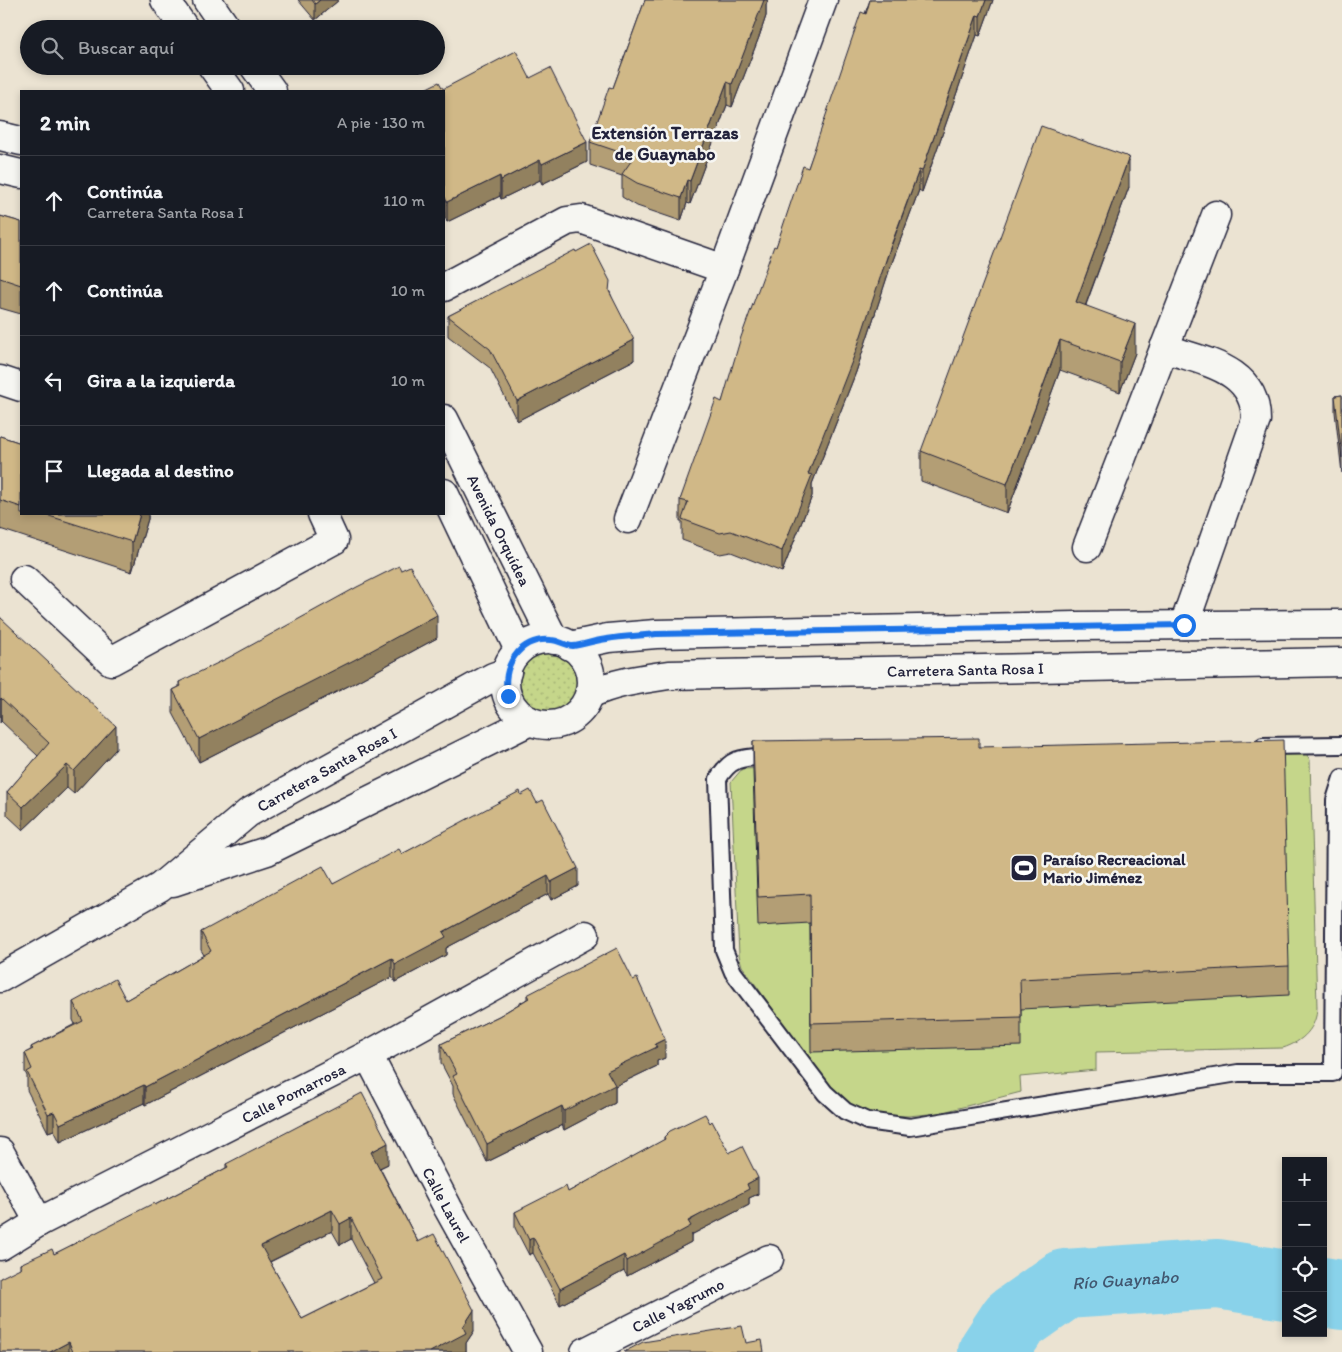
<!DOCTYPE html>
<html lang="es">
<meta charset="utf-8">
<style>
:root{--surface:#171b24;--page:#20242c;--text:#f1f3f6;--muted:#9ea1a6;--line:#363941}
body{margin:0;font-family:Itim,sans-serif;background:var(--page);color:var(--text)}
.controls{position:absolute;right:15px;bottom:15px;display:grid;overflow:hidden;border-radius:0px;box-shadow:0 2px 8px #0003}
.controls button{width:45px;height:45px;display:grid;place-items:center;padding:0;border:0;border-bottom:1px solid var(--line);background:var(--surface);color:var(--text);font:25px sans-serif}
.stop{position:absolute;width:15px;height:15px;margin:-11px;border:4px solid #1a73e8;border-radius:50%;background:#fff}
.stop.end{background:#1a73e8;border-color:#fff;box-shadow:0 1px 5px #0008}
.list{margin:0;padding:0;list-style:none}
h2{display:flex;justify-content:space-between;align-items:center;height:65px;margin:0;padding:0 20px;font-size:21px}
h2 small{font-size:16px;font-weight:400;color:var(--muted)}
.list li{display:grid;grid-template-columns:32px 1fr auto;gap:15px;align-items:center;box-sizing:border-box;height:90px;padding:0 20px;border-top:1px solid var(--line)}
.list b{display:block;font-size:19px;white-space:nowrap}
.list p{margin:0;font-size:16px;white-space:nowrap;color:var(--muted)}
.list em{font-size:16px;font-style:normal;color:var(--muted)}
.icon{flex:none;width:28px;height:28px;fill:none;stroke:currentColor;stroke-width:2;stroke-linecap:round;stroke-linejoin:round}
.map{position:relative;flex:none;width:1342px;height:1352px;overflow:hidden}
.search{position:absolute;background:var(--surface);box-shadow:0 2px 8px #0003;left:20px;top:20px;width:425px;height:55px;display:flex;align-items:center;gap:12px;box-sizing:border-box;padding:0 18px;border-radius:28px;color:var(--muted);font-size:19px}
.panel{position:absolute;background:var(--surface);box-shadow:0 2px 8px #0003;left:20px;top:90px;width:425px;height:425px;border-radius:0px}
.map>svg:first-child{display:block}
</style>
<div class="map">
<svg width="1342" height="1352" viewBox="0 0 1342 1352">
<defs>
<pattern id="grass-dots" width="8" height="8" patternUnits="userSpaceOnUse" patternTransform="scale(1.25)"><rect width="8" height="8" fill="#c5d68a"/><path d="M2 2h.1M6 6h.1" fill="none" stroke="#a9b778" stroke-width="1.8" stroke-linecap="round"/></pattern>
</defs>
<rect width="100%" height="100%" fill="#ebe3d2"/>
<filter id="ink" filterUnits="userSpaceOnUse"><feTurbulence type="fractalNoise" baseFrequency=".02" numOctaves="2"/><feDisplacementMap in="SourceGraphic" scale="10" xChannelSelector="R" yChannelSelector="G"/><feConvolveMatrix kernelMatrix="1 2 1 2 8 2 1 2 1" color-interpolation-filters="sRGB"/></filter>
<g filter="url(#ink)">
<path fill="url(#grass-dots)" stroke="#747c62" d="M514 683a34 34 0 1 1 68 0a34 34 0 1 1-68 0Z"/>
<path fill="#c5d68a" stroke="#747c62" d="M 1301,751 L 1306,753 L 1310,760 L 1317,1007 C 1317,1028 1302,1042 1283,1048 L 1096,1052 L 1096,1070 L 1020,1077 L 1021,1092 L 939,1113 L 908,1116 L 872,1114 L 850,1105 L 821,1076 L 742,966 L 739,955 L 731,782 L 742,769 Z"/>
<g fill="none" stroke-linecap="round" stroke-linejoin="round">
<g stroke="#89d2ea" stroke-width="70">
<path d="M 1323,1292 L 1342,1295"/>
<path id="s1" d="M 993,1352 L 1014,1320 L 1065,1284 L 1218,1274 L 1286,1285"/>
</g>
<defs>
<path id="lane" d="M 1263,746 L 1342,745
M 774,756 C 747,758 732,754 718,779 L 724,950 L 733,972 L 825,1093 L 845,1111 L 867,1121 L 910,1127 L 1238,1073 L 1333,1073 L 1335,800 L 1342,778"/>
<g id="street">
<path d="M 165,0 L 185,29"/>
<path d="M 207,0 L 227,29"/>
<path d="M 212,66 L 230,91"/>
<path d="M 254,66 L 272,91"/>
<path d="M 0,136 L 21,141"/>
<path d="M 0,169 L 21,174"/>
<path d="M 444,287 L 567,221 L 581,219 L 724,269"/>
<path d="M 1164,348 C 1204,362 1256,368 1256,420 L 1184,625"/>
<path d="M 0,380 L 21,387"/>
<path id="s2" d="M 444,419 L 554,640"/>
<path d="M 444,493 L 519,650"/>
<path d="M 628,519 L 724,269 L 823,0"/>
<path d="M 1087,547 L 1216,215"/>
<path d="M 24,579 L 111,661 L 334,540 L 322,514"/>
<path id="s3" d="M 368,1055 L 448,1208 L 528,1352"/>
<path d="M 0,1152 L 39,1222"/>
<path id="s4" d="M 0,1246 L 39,1222 L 368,1055 L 585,935"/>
<path id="s5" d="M 585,1352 L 769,1259"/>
</g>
<g id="secondary">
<circle cx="548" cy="682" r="43"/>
<path d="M 570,646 L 608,638 L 656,634 L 1076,626 L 1342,624"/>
<path id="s6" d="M 590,694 C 615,682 642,679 669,675 L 1342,662"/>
<path d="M 173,882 L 267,851 L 530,721"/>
<path id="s7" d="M 0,978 L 160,887 L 248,813 L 493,677 L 507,672"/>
</g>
</defs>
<use href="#lane" stroke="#22223b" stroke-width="20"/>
<use href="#street" stroke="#22223b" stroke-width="31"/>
<use href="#secondary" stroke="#22223b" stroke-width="31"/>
<use href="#lane" stroke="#f6f6f2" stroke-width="16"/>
<use href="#street" stroke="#f6f6f2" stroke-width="28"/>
<use href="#secondary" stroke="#f6f6f2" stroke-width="28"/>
</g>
<path fill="#b39e74" stroke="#22223b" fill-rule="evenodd" d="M 298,0 L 339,0 L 315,20 Z
M 645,0 L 768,0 L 766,5 L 766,16 L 759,37 L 732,107 L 727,105 L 690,204 L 687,203 L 681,221 L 637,206 L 622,197 L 622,176 L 590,165 L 590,142 L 613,88 Z
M 870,0 L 993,0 L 980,36 L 977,35 L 922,192 L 919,190 L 890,268 L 856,372 L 812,484 L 812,496 L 782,572 L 731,552 L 720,554 L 682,540 L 682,521 L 680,521 L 680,500 L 722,402 L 776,247 L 808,168 Z
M 530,78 L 587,162 L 542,184 L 540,180 L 501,199 L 500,196 L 447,222 L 445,217 L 444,218 L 444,91 L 443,89 Z
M 1129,187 L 1086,305 L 1135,353 L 1120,392 L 1060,370 L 1007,513 L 921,481 L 921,451 Z
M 0,216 L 21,222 L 21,314 L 0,308 Z
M 576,252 L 610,292 L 634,360 L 517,421 L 490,368 L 448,336 L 448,316 Z
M 1342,395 L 1342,473 L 1335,412 L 1335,396 Z
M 0,436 L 21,443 L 21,514 L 148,514 L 148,519 L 132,572 L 0,529 Z
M 0,617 L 116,749 L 74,794 L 67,788 L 23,830 L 7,815 L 7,792 L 38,756 L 1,721 Z
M 437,638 L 354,683 L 199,762 L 173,713 L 173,690 L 179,687 L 179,682 Z
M 753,741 L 979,747 L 1289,966 L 1289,995 L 1021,1009 L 1021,1046 L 811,1052 L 810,923 L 758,926 L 753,771 Z
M 521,795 L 578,886 L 551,900 L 548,894 L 446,948 L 446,955 L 395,982 L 392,977 L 145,1105 L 144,1103 L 60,1142 L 54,1130 L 48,1132 L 27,1090 L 27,1076 L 25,1072 L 25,1053 L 31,1050 L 31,1047 L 75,1024 L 73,1020 L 73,1002 L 126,1000 L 204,955 L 201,950 L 201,932 L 333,884 L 402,854 Z
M 527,995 L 665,1058 L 657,1061 L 657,1066 L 615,1086 L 615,1103 L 564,1130 L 562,1125 L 487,1162 L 453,1094 L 453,1086 L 441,1063 L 441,1044 L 499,1016 L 527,999 Z
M 710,1123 L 729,1153 L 758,1194 L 749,1198 L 749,1205 L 691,1235 L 691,1242 L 627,1276 L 624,1271 L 560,1305 L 533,1253 L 529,1255 L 515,1228 L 515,1212 L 568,1192 L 664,1140 L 664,1137 Z
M 226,1164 L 388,1164 L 380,1168 L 418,1242 L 474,1331 L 466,1343 L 466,1352 L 0,1352 L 20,1268 L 20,1264 L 54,1254 L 155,1205 L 226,1168 ZM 332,1231 L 340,1245 L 351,1239 L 374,1283 L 302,1319 L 270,1262 Z"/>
<path fill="#92815e" stroke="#22223b" d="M 320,0 L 339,0 L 315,20 L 315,4 Z
M 763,0 L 768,0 L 766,5 L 766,16 L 759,37 L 732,107 L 732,84 Z
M 986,0 L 993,0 L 980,36 L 980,16 Z
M 977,15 L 977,35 L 922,192 L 922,171 Z
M 727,82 L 727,105 L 690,204 L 690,181 Z
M 587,142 L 587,162 L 542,184 L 542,164 Z
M 1129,157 L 1129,187 L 1076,331 L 1076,302 Z
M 540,160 L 540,180 L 501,199 L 501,180 Z
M 919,170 L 919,190 L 890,268 L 856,372 L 812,484 L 812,496 L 782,572 L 782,551 L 808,474 Z
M 500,176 L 500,196 L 447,222 L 447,202 Z
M 687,180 L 687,203 L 681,221 L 681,198 Z
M 445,197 L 445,217 L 444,218 L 444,198 Z
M 1135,324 L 1135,353 L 1120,392 L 1120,362 Z
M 634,340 L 634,360 L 517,421 L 517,401 Z
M 1060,340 L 1060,370 L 1007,513 L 1007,484 Z
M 140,514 L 148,514 L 148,519 L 132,572 L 132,542 Z
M 437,615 L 437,638 L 354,683 L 199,762 L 199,739 Z
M 1,698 L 1,721 L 0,723 L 0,700 Z
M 116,726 L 116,749 L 74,794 L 74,771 Z
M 67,765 L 67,788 L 23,830 L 23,807 Z
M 578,868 L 578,886 L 551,900 L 551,882 Z
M 548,876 L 548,894 L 446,948 L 446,955 L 395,982 L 395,964 L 443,932 Z
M 392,958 L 392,977 L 145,1105 L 145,1087 Z
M 665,1039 L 665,1058 L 657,1061 L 657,1066 L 615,1086 L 615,1103 L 564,1130 L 564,1111 L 607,1071 L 655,1044 Z
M 144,1085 L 144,1103 L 60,1142 L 60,1124 Z
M 562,1106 L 562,1125 L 487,1162 L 487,1144 Z
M 54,1112 L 54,1130 L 48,1132 L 48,1114 Z
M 388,1143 L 388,1164 L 371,1172 L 371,1152 Z
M 758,1178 L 758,1194 L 749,1198 L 749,1205 L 691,1235 L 691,1242 L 627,1276 L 627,1261 L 747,1184 Z
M 332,1210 L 332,1231 L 261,1266 L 261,1246 Z
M 351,1218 L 351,1239 L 340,1245 L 340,1224 Z
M 533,1237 L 533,1253 L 529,1255 L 529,1240 Z
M 624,1255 L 624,1271 L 560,1305 L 560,1289 Z
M 474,1310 L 474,1331 L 466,1343 L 466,1352 L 430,1352 L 463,1327 Z
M 69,1342 L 69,1352 L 50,1352 Z"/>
<path fill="#d0b887" stroke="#22223b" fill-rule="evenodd" d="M 312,0 L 320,0 L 315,4 Z
M 645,0 L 764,0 L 732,84 L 727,82 L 690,181 L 687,180 L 681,198 L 637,183 L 622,174 L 634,157 L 590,142 L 609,87 L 613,88 Z
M 870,0 L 986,0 L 980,16 L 977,15 L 922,171 L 919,170 L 890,248 L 856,351 L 808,474 L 812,475 L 782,551 L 731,531 L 720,533 L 682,519 L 688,502 L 680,500 L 716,399 L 722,402 L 741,337 L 774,246 L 776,247 L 803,166 L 808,168 L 861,12 L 866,14 Z
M 516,51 L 530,78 L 550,68 L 587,142 L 542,164 L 540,160 L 501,180 L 500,176 L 447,202 L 445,197 L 444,198 L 444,91 L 421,91 L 439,82 L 443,89 Z
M 1041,126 L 1129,157 L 1076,302 L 1135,324 L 1120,362 L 1060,340 L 1007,484 L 921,451 Z
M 0,216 L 21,222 L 21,285 L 0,278 Z
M 591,244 L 610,281 L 609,291 L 634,340 L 517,401 L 490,349 L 448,316 L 575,250 L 576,252 Z
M 1342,395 L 1342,458 L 1335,396 Z
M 0,436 L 21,443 L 21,507 L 0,500 Z
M 43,514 L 140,514 L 132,542 Z
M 399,566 L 401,570 L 410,566 L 437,615 L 354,660 L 199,739 L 173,690 L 181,686 L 179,682 L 228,658 L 357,587 Z
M 0,617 L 116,726 L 74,771 L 67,765 L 23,807 L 7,792 L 49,743 L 1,698 L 0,700 Z
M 979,738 L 979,747 L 1283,740 L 1289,966 L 1020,979 L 1021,1017 L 811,1023 L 810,894 L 758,897 L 753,741 Z
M 530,790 L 537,803 L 543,800 L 578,868 L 551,882 L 548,876 L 443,932 L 446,937 L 395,964 L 392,958 L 145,1087 L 144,1085 L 60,1124 L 54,1112 L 48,1114 L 27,1072 L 32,1069 L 25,1053 L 33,1049 L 31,1047 L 83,1021 L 73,1002 L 115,979 L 126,1000 L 211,951 L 201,932 L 323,866 L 333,884 L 399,849 L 402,854 L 520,791 L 521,795 Z
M 617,948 L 633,980 L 637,978 L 665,1039 L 655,1044 L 657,1047 L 607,1071 L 615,1085 L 564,1111 L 562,1106 L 487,1144 L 453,1076 L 457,1074 L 441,1044 L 499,1016 L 529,998 L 527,995 Z
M 362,1093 L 388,1143 L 371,1152 L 418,1242 L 434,1234 L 474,1310 L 463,1327 L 466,1333 L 430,1352 L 73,1352 L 69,1342 L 50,1352 L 0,1352 L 0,1278 L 22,1267 L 20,1264 L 52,1249 L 54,1254 L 154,1203 L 155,1205 L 228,1167 L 226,1164 ZM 332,1210 L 340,1224 L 351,1218 L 382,1279 L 302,1319 L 261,1246 Z
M 705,1114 L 710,1123 L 712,1121 L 729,1153 L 742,1146 L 758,1178 L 747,1184 L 749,1189 L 688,1221 L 691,1226 L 627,1261 L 624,1255 L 560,1289 L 533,1237 L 529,1240 L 515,1212 L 566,1186 L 568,1192 L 665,1139 L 664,1137 L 670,1131 Z
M 742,1326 L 746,1343 L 762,1340 L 764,1352 L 624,1352 L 643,1342 Z"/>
</g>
<g fill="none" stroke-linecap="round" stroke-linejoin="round" filter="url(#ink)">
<path stroke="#1a73e8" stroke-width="6" d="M 508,696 C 500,668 519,637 551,640 C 558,640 567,646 573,646 C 584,645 595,640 607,639 C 623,636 640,636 656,634 L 1184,625"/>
</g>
<defs>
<symbol id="stadium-square" viewBox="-11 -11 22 22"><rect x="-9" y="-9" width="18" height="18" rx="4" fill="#22223b" stroke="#f6f6f2"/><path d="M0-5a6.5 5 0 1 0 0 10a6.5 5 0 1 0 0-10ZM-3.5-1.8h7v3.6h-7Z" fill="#fff"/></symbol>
</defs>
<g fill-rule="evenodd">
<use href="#stadium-square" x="1008" y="852" width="32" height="32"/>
</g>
<g text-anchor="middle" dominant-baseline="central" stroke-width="5" stroke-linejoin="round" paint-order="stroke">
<g font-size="16" fill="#22223b" stroke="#f6f6f2">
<text stroke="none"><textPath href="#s2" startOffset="124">Avenida Orquídea</textPath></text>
<text stroke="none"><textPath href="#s6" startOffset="378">Carretera Santa Rosa I</textPath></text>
<text stroke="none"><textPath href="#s7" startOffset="389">Carretera Santa Rosa I</textPath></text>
<text stroke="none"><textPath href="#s4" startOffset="331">Calle Pomarrosa</textPath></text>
<text stroke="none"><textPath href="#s3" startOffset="169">Calle Laurel</textPath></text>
<text stroke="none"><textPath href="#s5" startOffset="104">Calle Yagrumo</textPath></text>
</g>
<g font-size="16" font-weight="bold" fill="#22223b" stroke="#f6f6f2" text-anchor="start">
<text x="1043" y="859">Paraíso Recreacional<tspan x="1043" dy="18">Mario Jiménez</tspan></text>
</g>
<g font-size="18" font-weight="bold" fill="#22223b" stroke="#f6f6f2">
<text x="665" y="133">Extensión Terrazas<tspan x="665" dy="21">de Guaynabo</tspan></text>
</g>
<g font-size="18" font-style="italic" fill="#415770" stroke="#f6f6f2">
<text stroke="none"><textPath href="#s1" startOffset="161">Río Guaynabo</textPath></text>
</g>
</g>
</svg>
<div class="controls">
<button>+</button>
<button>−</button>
<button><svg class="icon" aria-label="locate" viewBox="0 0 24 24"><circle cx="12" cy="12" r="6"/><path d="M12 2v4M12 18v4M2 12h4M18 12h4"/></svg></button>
<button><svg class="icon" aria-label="layers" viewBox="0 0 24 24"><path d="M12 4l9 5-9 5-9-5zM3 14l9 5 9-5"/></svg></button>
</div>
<div class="stop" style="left:1184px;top:625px"></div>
<div class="stop end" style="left:508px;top:696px"></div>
<div class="search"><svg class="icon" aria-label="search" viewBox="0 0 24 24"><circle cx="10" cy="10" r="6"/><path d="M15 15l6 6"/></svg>Buscar aquí</div>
<section class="panel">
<h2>2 min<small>A pie · 130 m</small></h2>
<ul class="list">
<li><svg class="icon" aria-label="ahead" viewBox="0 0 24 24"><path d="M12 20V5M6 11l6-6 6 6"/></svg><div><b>Continúa</b><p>Carretera Santa Rosa I</p></div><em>110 m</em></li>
<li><svg class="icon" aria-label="ahead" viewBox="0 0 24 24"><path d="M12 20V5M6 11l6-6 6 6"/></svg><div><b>Continúa</b></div><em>10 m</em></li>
<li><svg class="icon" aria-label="left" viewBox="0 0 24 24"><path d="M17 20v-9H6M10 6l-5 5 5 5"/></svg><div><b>Gira a la izquierda</b></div><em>10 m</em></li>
<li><svg class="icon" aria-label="arrive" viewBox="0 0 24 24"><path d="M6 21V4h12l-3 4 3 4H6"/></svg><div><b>Llegada al destino</b></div></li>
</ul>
</section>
</div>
